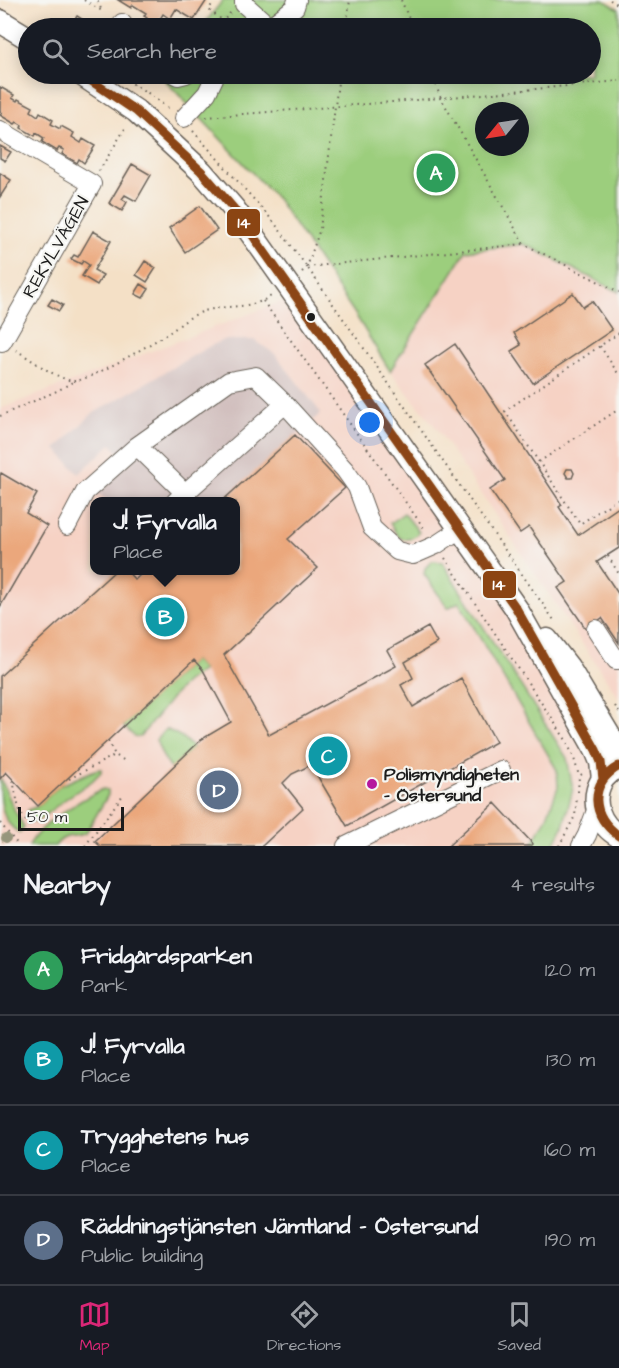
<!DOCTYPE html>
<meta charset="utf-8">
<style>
:root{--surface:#171b24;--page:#242831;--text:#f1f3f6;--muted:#9ea1a6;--line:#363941;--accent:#db2777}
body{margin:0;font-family:"Architects Daughter",sans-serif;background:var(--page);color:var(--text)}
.compass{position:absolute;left:475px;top:102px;width:54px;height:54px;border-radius:50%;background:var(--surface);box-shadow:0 3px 15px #0003;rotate:240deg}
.scale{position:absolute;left:18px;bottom:15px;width:106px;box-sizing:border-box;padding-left:6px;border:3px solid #1c1c1c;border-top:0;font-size:16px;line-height:21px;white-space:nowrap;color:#1c1c1c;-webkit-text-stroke:4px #f6f6f2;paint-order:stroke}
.you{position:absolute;left:370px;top:423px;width:21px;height:21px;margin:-15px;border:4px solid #fff;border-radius:50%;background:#1a73e8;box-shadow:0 0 0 9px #1a73e833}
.badge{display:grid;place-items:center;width:39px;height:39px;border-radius:50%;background:var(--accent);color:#fff;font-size:20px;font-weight:700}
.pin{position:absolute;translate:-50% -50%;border:3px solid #fff;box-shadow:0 2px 6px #0006}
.popup{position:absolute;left:90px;top:497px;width:150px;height:78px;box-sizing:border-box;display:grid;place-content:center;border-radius:12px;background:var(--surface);filter:drop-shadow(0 2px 4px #0005);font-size:20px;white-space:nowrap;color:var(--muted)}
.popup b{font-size:22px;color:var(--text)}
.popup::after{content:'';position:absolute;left:50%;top:100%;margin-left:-12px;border:12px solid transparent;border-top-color:var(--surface)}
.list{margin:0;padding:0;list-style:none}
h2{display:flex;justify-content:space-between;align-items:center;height:78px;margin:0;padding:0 24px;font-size:26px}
h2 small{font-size:20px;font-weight:400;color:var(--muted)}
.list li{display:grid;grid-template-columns:39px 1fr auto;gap:18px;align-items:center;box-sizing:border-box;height:90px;padding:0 24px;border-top:2px solid var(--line)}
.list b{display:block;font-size:22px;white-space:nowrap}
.list p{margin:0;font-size:20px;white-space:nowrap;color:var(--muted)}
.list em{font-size:20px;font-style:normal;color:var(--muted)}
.icon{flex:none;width:33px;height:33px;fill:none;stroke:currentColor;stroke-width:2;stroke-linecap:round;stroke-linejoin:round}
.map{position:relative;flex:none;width:619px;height:846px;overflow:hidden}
.search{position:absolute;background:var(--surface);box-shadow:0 3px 15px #0003;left:18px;right:18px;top:18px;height:66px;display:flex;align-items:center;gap:15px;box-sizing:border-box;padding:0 21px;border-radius:33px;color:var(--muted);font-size:22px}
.sheet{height:438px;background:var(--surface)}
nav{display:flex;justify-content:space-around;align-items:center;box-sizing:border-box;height:84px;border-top:2px solid var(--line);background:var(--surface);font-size:16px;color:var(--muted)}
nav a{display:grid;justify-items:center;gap:3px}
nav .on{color:var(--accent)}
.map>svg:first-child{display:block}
</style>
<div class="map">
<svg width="619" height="846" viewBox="0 0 619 846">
<rect width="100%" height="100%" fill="#f6f6f2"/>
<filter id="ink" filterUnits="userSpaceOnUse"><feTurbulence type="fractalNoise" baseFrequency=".0167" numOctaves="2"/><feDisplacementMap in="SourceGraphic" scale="12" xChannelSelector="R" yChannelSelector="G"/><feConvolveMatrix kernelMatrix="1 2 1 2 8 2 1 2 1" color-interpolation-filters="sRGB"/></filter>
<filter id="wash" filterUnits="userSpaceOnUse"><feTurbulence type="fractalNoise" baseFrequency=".008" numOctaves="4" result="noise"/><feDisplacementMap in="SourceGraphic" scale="24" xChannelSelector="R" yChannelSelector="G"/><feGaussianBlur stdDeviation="1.35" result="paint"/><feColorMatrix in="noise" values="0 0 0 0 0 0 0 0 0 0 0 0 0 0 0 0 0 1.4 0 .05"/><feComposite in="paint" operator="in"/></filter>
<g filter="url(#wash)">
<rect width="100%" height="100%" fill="#f4e0c6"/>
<path fill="#f6d2c4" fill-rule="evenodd" d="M 524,244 L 619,292 L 619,698 L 437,429 L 390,371 L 465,251 Z
M 296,296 L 516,608 L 601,762 L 581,846 L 0,846 L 0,409 ZM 94,502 L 236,502 L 236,570 L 94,570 Z"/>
<path fill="#d1bfbe" d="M 224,340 L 254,340 L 275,354 L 321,413 L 221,501 L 108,501 L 96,492 L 128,463 L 111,444 L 79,474 L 56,449 L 92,414 L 210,346 Z"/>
<path fill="#9cce7d" stroke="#5c754c" stroke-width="1.5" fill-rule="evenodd" d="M 223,0 L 604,0 L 619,9 L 619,292 L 524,244 L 466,251 L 390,371 L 355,314 L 278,200 L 162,77 L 165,74 L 590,74 L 590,28 L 201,28 ZM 484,111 L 520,111 L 520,147 L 484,147 Z
M 404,513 L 419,532 C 412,540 407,541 398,537 L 390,523 Z
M 432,561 L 442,562 L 567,758 L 573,789 L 563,827 L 553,846 L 531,846 L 546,819 L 558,787 L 557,770 L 459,602 L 448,608 L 424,574 L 425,568 Z
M 194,660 L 203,670 L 185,683 L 174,695 L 140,737 L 135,737 L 123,726 Z
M 166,729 L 182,737 L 193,748 L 171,769 L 162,755 L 156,740 Z
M 101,769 L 101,772 L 92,781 L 67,798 L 36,822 L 33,822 L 27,817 L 28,810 L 38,806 L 59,786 L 95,770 Z
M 0,777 L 15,811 L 24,827 L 20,833 C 0,823 0,799 0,777 Z
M 103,789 L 108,790 L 108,795 L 86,833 C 72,839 66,832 55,846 L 29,846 C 37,826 83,798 103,789 Z"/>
<g id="blocks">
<path fill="#eba77b" d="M 118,0 L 207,0 L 194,20 L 176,9 L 170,19 L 163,14 L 157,24 L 154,22 L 153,25 L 146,20 L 147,18 L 144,16 L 146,13 L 133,5 L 131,8 Z
M 77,16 L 96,28 L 72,28 L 70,27 Z
M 0,87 L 14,95 L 12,98 L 17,101 L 18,99 L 33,107 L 31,111 L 38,116 L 40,112 L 53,120 L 51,124 L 60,129 L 61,126 L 74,133 L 72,137 L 81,143 L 83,139 L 95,146 L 84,163 L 79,159 L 77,163 L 62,154 L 64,150 L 59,148 L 57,151 L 42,142 L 44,138 L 36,133 L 35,136 L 21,128 L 22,125 L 17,122 L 15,124 L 0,115 L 2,113 L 0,112 Z
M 0,146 L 11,152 L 5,161 L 0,158 Z
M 132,164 L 151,175 L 136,201 L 125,195 L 122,199 L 127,202 L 122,211 L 109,203 Z
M 0,173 L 11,180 L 0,197 Z
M 200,206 L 217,230 L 185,252 L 169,228 Z
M 93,231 L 111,241 L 94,270 L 103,275 L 97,285 L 82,276 L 89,265 L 83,261 L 81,264 L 71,259 L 74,255 L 78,257 Z
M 145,261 L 156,268 L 147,282 L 136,275 Z
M 141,284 L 149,289 L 143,298 L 135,294 Z
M 573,293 L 583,307 L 592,301 L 612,330 L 533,383 L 511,351 L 521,345 L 514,333 Z
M 52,299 L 63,305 L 59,311 L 48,305 Z
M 455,344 L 562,505 L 559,507 L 578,535 L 619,507 L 619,548 L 597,562 L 619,595 L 619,643 L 602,618 L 586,629 L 558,588 L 567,582 L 529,527 L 520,533 L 490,490 L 505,480 L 425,365 Z
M 295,435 L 345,488 L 288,539 L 318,568 L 224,655 L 269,735 L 396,666 L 387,650 L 428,627 L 437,643 L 405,662 L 413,678 L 401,685 L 413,707 L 461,678 L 496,742 L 347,826 L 311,765 L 292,774 L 283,783 L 303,808 L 262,846 L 100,846 L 95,841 L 202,739 L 231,722 L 203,670 L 194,660 L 38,806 L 6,772 L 0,779 L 0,676 L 116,570 L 126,570 L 135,580 L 145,570 L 236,570 L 236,502 L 221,502 Z
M 567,469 L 572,469 L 574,473 L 572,478 L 568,478 L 565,473 Z
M 1,473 L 37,494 L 26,513 L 47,526 L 0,607 L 0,476 Z
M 495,803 L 533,844 L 531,846 L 448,846 Z"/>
</g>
</g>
<g filter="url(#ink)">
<use href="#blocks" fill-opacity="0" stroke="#686158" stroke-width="1.5"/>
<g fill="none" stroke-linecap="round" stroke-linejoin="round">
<defs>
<path id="minor" d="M 244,0 L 244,4 L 270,27
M 122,23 L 125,28
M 268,28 L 295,7 L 297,0
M 174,74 L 178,76 L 186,74
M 184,118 L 207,93 L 216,74
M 0,130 L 92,184 L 2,342 L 0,341
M 137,446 L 185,493
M 175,502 L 285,404 L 345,470 L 357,487 L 372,528 L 397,551 L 413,555 L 436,545 L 460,529
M 67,526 L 85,492 L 137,446 L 229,381 L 256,376 L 285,404
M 596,629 L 616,660 L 619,660
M 346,846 L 501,770
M 581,846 L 587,835 L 597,808"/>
<path id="major" d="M 0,21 L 28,38
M 81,74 L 136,111 L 201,171 L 234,209 L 516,608 L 596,750 L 601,762 L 603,779
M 547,640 L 568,667 L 619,752
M 612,770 C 609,773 605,776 602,780 C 590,801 599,825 619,836"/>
</defs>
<use href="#minor" stroke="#686158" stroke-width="20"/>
<use href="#major" stroke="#686158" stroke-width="25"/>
<path stroke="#686158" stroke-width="2" stroke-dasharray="1.5 4.5" stroke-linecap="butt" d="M 84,0 L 102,11 L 97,0
M 214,0 L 209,10 L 222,20
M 401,0 L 413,28
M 610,0 L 619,5
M 218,28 L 223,21 L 231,12
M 346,28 L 350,0
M 117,74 L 151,95 L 171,110
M 431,74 L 441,98 L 524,244
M 206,117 L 441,98 L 619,81
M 193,131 L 273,221 L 307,267 L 556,623
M 99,171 L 126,127
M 307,267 L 524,244 L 619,292
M 302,272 L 307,267 L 320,229 L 339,74
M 263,301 L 426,531
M 619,333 L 505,411 L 580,524 L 619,498
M 600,346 L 619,375
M 16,350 C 32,360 54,377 72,381 C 87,383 154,342 170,332 C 179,326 187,318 197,314 C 222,302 247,312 271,296
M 0,416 L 59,390 L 74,381
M 539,462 L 619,409
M 608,556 L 619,574
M 445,558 L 566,740 L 574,758 L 579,776
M 615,706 L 619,712
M 108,741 L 115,755
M 69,779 L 115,755 L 125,761
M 13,780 L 19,809 L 31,830
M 578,792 L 579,776 L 584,773
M 0,823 L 19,846
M 85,846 L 123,795
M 559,846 L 575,816 L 577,797"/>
<use href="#minor" stroke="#fff" stroke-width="18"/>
<use href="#major" stroke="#fff" stroke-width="22"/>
<defs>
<path id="bus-1" d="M 81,74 L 136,111 L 201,171 L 234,209 L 516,608 L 596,750 L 601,762 L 603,779
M 619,766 C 588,784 591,816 619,836"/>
</defs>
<use href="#bus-1" stroke="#f6f6f2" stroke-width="14"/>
<use href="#bus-1" stroke="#8b4513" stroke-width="9"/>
</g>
<circle fill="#96967b" cx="6" cy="838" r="5"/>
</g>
<circle fill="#1c1c1c" stroke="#f6f6f2" stroke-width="2" cx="311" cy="317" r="5"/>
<circle fill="#b5179e" stroke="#f6f6f2" stroke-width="2" cx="372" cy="784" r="6"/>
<g text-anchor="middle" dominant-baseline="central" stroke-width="4.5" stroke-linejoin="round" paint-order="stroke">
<g font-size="18" fill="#1c1c1c" stroke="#f6f6f2">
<text transform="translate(56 247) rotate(-60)">REKYLVÄGEN</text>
</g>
<g font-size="18" font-weight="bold" fill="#1c1c1c" stroke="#f6f6f2" text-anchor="start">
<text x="384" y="774">Polismyndigheten<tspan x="384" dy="21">- Östersund</tspan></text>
</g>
</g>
<g stroke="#f6f6f2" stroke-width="2">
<rect x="226" y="208" width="35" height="29" rx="6" fill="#8b4513"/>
<rect x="482" y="570" width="35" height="29" rx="6" fill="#8b4513"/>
</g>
<g font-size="16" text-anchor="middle" font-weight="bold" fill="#fff">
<text x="244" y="228">14</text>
<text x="499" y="590">14</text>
</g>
</svg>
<svg class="compass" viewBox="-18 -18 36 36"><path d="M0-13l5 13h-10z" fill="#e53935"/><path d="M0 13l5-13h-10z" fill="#9ea1a6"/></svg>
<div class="scale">50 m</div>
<div class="you"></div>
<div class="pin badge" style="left:436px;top:173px;background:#2e9e5b">A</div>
<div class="pin badge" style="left:165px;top:617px;background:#0f9aa8">B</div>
<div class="popup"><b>J! Fyrvalla</b>Place</div>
<div class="pin badge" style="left:328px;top:756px;background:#0f9aa8">C</div>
<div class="pin badge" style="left:219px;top:790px;background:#5c6f8a">D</div>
<div class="search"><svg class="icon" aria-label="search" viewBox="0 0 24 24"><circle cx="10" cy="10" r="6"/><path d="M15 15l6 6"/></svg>Search here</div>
</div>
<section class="sheet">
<h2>Nearby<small>4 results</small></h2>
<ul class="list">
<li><span class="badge" style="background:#2e9e5b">A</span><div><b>Fridgårdsparken</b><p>Park</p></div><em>120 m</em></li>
<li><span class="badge" style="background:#0f9aa8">B</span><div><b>J! Fyrvalla</b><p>Place</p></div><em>130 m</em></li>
<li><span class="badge" style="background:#0f9aa8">C</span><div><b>Trygghetens hus</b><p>Place</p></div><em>160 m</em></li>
<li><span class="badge" style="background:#5c6f8a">D</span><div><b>Räddningstjänsten Jämtland - Östersund</b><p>Public building</p></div><em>190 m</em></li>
</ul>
</section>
<nav>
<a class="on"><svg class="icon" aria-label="map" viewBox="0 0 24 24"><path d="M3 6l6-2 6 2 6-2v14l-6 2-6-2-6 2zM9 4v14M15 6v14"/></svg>Map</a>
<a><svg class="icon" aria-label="directions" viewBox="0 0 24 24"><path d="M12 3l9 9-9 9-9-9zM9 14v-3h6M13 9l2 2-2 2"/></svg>Directions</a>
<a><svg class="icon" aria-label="saved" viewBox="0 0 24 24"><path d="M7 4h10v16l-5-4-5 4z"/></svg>Saved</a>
</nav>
